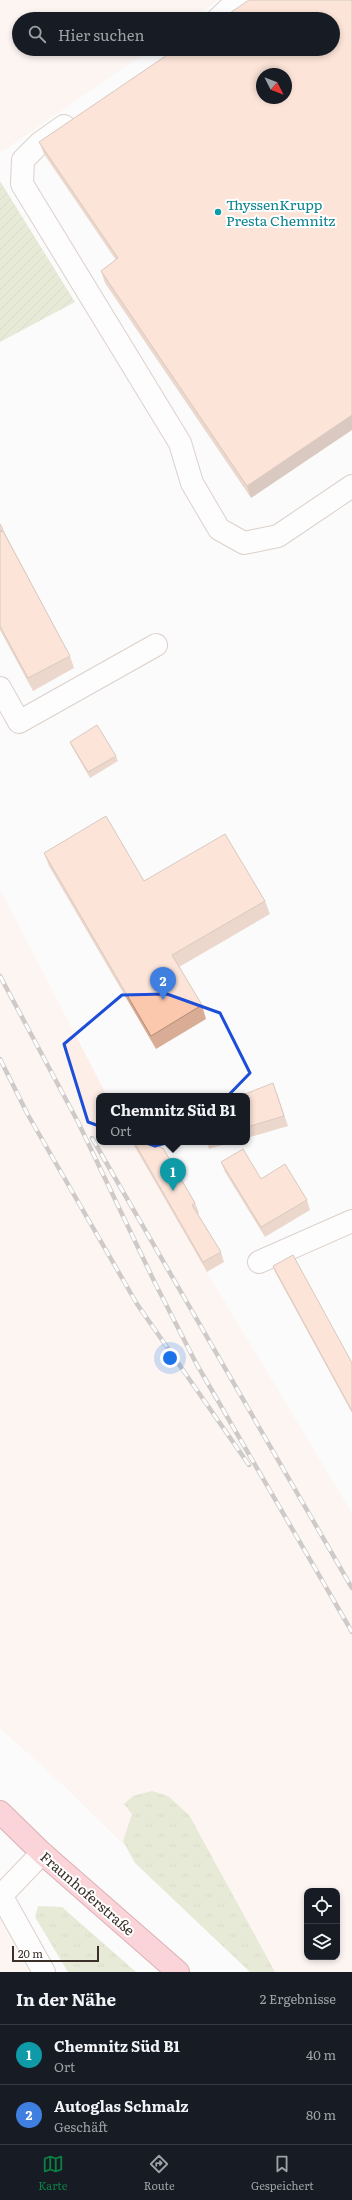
<!DOCTYPE html>
<html lang="de">
<meta charset="utf-8">
<style>
:root{--surface:#171b24;--page:#242831;--text:#f1f3f6;--muted:#9ea1a6;--line:#363941;--accent:#0b8043}
body{margin:0;font-family:Literata,serif;background:var(--page);color:var(--text)}
.controls{position:absolute;right:12px;bottom:12px;display:grid;overflow:hidden;border-radius:8px;box-shadow:0 2px 6px #0003}
.controls button{width:36px;height:36px;display:grid;place-items:center;padding:0;border:0;border-bottom:1px solid var(--line);background:var(--surface);color:var(--text);font:20px sans-serif}
.compass{position:absolute;left:256px;top:68px;width:36px;height:36px;border-radius:50%;background:var(--surface);box-shadow:0 2px 6px #0003;rotate:132deg}
.scale{position:absolute;left:12px;bottom:10px;width:87px;box-sizing:border-box;padding-left:4px;border:2px solid #3b302a;border-top:0;font-size:11px;line-height:14px;white-space:nowrap;color:#3b302a;-webkit-text-stroke:3px #fff;paint-order:stroke}
.you{position:absolute;left:170px;top:1358px;width:14px;height:14px;margin:-10px;border:3px solid #fff;border-radius:50%;background:#1a73e8;box-shadow:0 0 0 6px #1a73e833}
.badge{display:grid;place-items:center;width:26px;height:26px;border-radius:50%;background:var(--accent);color:#fff;font-size:13px;font-weight:700}
.pin{position:absolute;translate:-50% -33px;filter:drop-shadow(0 1px 2px #0008)}
.pin::after{content:'';position:absolute;top:21px;width:14px;height:12px;background:inherit;clip-path:polygon(0 0,100% 0,50% 100%)}
.popup{position:absolute;left:96px;top:1093px;width:154px;height:52px;box-sizing:border-box;display:grid;place-content:center;border-radius:8px;background:var(--surface);filter:drop-shadow(0 1px 3px #0005);font-size:13px;white-space:nowrap;color:var(--muted)}
.popup b{font-size:15px;color:var(--text)}
.popup::after{content:'';position:absolute;left:50%;top:100%;margin-left:-8px;border:8px solid transparent;border-top-color:var(--surface)}
.list{margin:0;padding:0;list-style:none}
h2{display:flex;justify-content:space-between;align-items:center;height:52px;margin:0;padding:0 16px;font-size:17px}
h2 small{font-size:13px;font-weight:400;color:var(--muted)}
.list li{display:grid;grid-template-columns:26px 1fr auto;gap:12px;align-items:center;box-sizing:border-box;height:60px;padding:0 16px;border-top:1px solid var(--line)}
.list b{display:block;font-size:15px;white-space:nowrap}
.list p{margin:0;font-size:13px;white-space:nowrap;color:var(--muted)}
.list em{font-size:13px;font-style:normal;color:var(--muted)}
.icon{flex:none;width:22px;height:22px;fill:none;stroke:currentColor;stroke-width:2;stroke-linecap:round;stroke-linejoin:round}
.map{position:relative;flex:none;width:352px;height:1972px;overflow:hidden}
.search{position:absolute;background:var(--surface);box-shadow:0 2px 6px #0003;left:12px;right:12px;top:12px;height:44px;display:flex;align-items:center;gap:10px;box-sizing:border-box;padding:0 14px;border-radius:22px;color:var(--muted);font-size:15px}
.sheet{height:172px;background:var(--surface)}
nav{display:flex;justify-content:space-around;align-items:center;box-sizing:border-box;height:56px;border-top:1px solid var(--line);background:var(--surface);font-size:11px;color:var(--muted)}
nav a{display:grid;justify-items:center;gap:2px}
nav .on{color:var(--accent)}
.map>svg:first-child{display:block}
</style>
<div class="map">
<svg width="352" height="1972" viewBox="0 0 352 1972">
<defs>
<pattern id="grass-tufts" width="24" height="20" patternUnits="userSpaceOnUse"><rect width="24" height="20" fill="#ced4a8"/><path d="M3 7l-1-3M5 7V3M7 7l1-3M15 17l-1-3M17 17v-4M19 17l1-3" fill="none" stroke="#b2b691"/></pattern>
<pattern id="garden-furrows" width="10" height="10" patternUnits="userSpaceOnUse"><rect width="10" height="10" fill="#ced4a8"/><path d="M-1 1l2-2M0 10L10 0M9 11l2-2" fill="none" stroke="#b2b691"/></pattern>
</defs>
<rect width="100%" height="100%" fill="#fbfbfb"/>
<path fill="#fdeee7" fill-rule="evenodd" d="M 0,0 L 217,0 L 194,19 L 19,19 L 19,49 L 151,49 L 0,153 Z
M 0,889 L 107,1096 L 99,1096 L 99,1142 L 132,1142 L 207,1272 L 352,1513 L 352,1972 L 253,1972 L 67,1789 L 0,1728 ZM 307,1891 L 337,1891 L 337,1957 L 307,1957 Z
M 0,1897 L 44,1972 L 0,1972 Z"/>
<path fill="url(#grass-tufts)" d="M 152,1791 L 168,1796 L 189,1815 L 275,1972 L 250,1972 L 135,1863 L 123,1841 L 132,1814 L 124,1804 L 133,1796 Z
M 38,1906 L 62,1907 L 136,1972 L 68,1972 L 35,1917 Z"/>
<path fill="url(#garden-furrows)" d="M 0,181 L 75,302 L 0,342 Z"/>
<g fill="none" stroke-linecap="round" stroke-linejoin="round">
<defs>
<path id="minor" d="M 218,19 L 238,0
M 64,126 L 40,143 L 23,160 L 22,184 L 180,443 L 192,483 L 219,529 L 244,543 L 278,536 L 352,486
M 0,688 L 19,722 L 156,645
M 259,1262 L 352,1221
M 1,1895 L 44,1972
M 0,1897 L 42,1853"/>
<path id="major" d="M 0,1812 L 42,1853 L 178,1972"/>
</defs>
<use href="#minor" stroke="#b79c8e" stroke-width="24"/>
<use href="#major" stroke="#b3555f" stroke-width="24"/>
<use href="#minor" stroke="#fff" stroke-width="22"/>
<use href="#major" stroke="#f8a5b0" stroke-width="22"/>
<defs>
<path id="rail" d="M 0,976 L 78,1122 L 155,1283 L 196,1363 L 352,1632
M 0,1059 L 28,1115 L 137,1304 L 249,1465
M 92,1138 L 352,1588"/>
</defs>
<use href="#rail" stroke="#958f8c" stroke-width="4.5"/>
<use href="#rail" stroke="#fff" stroke-width="3" stroke-dasharray="9" stroke-linecap="butt"/>
</g>
<path fill="#d9ac95" d="M 176,49 L 251,498 L 105,283 L 101,271 L 116,260 L 44,154 L 39,142 Z
M 0,524 L 70,656 L 74,668 L 33,691 L 0,630 Z
M 70,742 L 116,756 L 118,761 L 90,778 L 72,747 Z
M 44,853 L 144,881 L 265,901 L 270,914 L 179,967 L 202,1005 L 206,1019 L 156,1049 L 49,866 Z
M 277,1093 L 288,1126 L 247,1138 L 247,1096 Z
M 132,1142 L 157,1142 L 195,1203 L 199,1213 L 198,1214 L 221,1252 L 224,1262 L 207,1272 Z
M 207,1142 L 233,1142 L 209,1149 Z
M 221,1162 L 261,1179 L 307,1200 L 310,1210 L 265,1237 L 225,1172 Z
M 273,1266 L 352,1363 L 352,1413 L 275,1272 Z"/>
<path fill="#b08c79" d="M 352,415 L 352,430 L 251,498 L 247,486 Z"/>
<path fill="#fcc8ad" stroke="#b08c79" fill-rule="evenodd" d="M 249,0 L 352,0 L 352,415 L 247,486 L 101,271 L 118,258 L 39,142 L 176,49 L 333,49 L 333,19 L 221,19 ZM 262,74 L 286,74 L 286,98 L 262,98 Z
M 0,524 L 3,529 L 0,531 Z
M 3,531 L 70,656 L 28,678 L 0,626 L 0,532 Z
M 97,725 L 116,756 L 88,772 L 70,742 Z
M 106,816 L 144,881 L 225,834 L 265,901 L 172,955 L 202,1005 L 151,1036 L 44,853 Z
M 273,1083 L 284,1116 L 247,1127 L 247,1096 L 240,1096 Z
M 134,1142 L 157,1142 L 161,1148 L 163,1148 L 195,1203 L 192,1205 L 221,1252 L 203,1262 Z
M 243,1149 L 261,1179 L 285,1164 L 307,1200 L 261,1227 L 221,1162 Z
M 293,1255 L 352,1363 L 352,1411 L 273,1266 Z"/>
<path d="M0 0H352V1972H0ZM 167,994 L 220,1013 L 250,1073 L 188,1137 L 155,1146 L 88,1122 L 64,1044 L 122,995 Z" fill="#fbfbfb" fill-opacity=".55" fill-rule="evenodd"/>
<path fill="none" stroke="#1d4ed8" stroke-width="3" stroke-linejoin="round" d="M 167,994 L 220,1013 L 250,1073 L 188,1137 L 155,1146 L 88,1122 L 64,1044 L 122,995 Z"/>
<circle fill="#0f9aa8" stroke="#fff" stroke-width="1.5" cx="218" cy="212" r="4"/>
<g text-anchor="middle" dominant-baseline="central" stroke-width="4" stroke-linejoin="round" paint-order="stroke">
<g font-size="14" fill="#0d838f" stroke="#fff" text-anchor="start">
<text x="226" y="204">ThyssenKrupp<tspan x="226" dy="16">Presta Chemnitz</tspan></text>
</g>
<g font-size="14" fill="#3b302a" stroke="#fff">
<text transform="translate(88 1893) rotate(41)">Fraunhoferstraße</text>
</g>
</g>
</svg>
<div class="controls">
<button><svg class="icon" aria-label="locate" viewBox="0 0 24 24"><circle cx="12" cy="12" r="6"/><path d="M12 2v4M12 18v4M2 12h4M18 12h4"/></svg></button>
<button><svg class="icon" aria-label="layers" viewBox="0 0 24 24"><path d="M12 4l9 5-9 5-9-5zM3 14l9 5 9-5"/></svg></button>
</div>
<svg class="compass" viewBox="-18 -18 36 36"><path d="M0-13l5 13h-10z" fill="#e53935"/><path d="M0 13l5-13h-10z" fill="#9ea1a6"/></svg>
<div class="scale">20 m</div>
<div class="you"></div>
<div class="pin badge" style="left:173px;top:1191px;background:#0f9aa8">1</div>
<div class="popup"><b>Chemnitz Süd B1</b>Ort</div>
<div class="pin badge" style="left:163px;top:1000px;background:#3f7fe0">2</div>
<div class="search"><svg class="icon" aria-label="search" viewBox="0 0 24 24"><circle cx="10" cy="10" r="6"/><path d="M15 15l6 6"/></svg>Hier suchen</div>
</div>
<section class="sheet">
<h2>In der Nähe<small>2 Ergebnisse</small></h2>
<ul class="list">
<li><span class="badge" style="background:#0f9aa8">1</span><div><b>Chemnitz Süd B1</b><p>Ort</p></div><em>40 m</em></li>
<li><span class="badge" style="background:#3f7fe0">2</span><div><b>Autoglas Schmalz</b><p>Geschäft</p></div><em>80 m</em></li>
</ul>
</section>
<nav>
<a class="on"><svg class="icon" aria-label="map" viewBox="0 0 24 24"><path d="M3 6l6-2 6 2 6-2v14l-6 2-6-2-6 2zM9 4v14M15 6v14"/></svg>Karte</a>
<a><svg class="icon" aria-label="directions" viewBox="0 0 24 24"><path d="M12 3l9 9-9 9-9-9zM9 14v-3h6M13 9l2 2-2 2"/></svg>Route</a>
<a><svg class="icon" aria-label="saved" viewBox="0 0 24 24"><path d="M7 4h10v16l-5-4-5 4z"/></svg>Gespeichert</a>
</nav>
